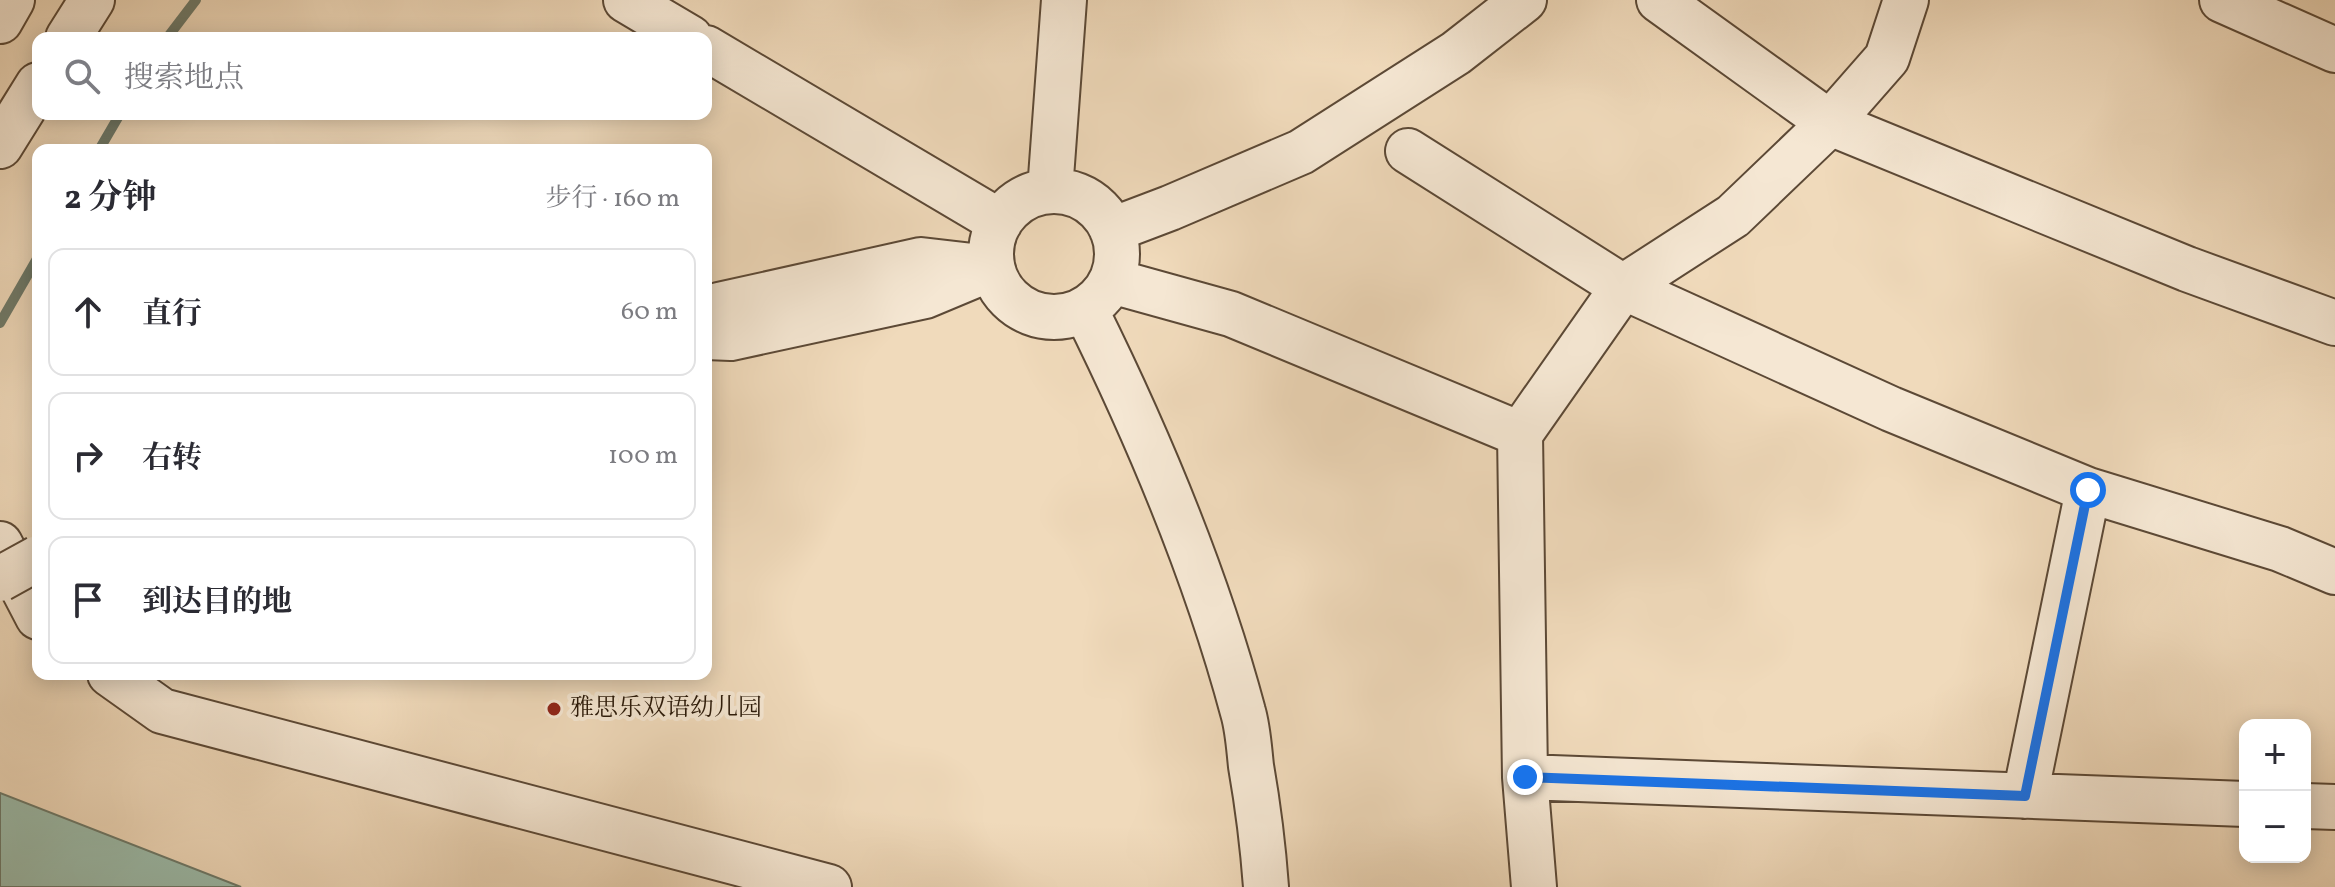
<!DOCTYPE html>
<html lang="zh">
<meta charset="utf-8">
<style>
:root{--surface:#fff;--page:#f2f2f3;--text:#2b2b33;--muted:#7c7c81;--line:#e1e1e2}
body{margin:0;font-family:Vollkorn,"Noto Serif SC",serif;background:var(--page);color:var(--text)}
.controls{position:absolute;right:24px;bottom:24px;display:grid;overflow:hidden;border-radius:16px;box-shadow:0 4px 20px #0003}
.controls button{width:72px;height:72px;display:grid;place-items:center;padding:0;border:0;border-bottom:2px solid var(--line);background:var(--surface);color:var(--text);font:40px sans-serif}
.stop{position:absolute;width:24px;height:24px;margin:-18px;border:6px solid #1a73e8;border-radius:50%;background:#fff}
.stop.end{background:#1a73e8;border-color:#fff;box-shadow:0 2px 8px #0008}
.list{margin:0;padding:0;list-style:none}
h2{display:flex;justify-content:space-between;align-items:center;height:104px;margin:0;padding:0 32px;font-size:34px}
h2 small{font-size:26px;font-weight:400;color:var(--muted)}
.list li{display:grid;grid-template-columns:52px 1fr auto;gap:24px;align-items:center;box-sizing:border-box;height:128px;margin:0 16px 16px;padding:0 16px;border:2px solid var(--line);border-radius:16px}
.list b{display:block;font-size:30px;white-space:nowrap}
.list em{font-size:26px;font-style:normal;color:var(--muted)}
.icon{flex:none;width:44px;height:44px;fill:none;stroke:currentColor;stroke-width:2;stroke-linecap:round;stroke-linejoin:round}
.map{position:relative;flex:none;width:2335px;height:887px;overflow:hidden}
.search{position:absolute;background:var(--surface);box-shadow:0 4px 20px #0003;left:32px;top:32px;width:680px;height:88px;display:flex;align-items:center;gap:20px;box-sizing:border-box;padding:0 28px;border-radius:16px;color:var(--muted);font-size:30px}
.panel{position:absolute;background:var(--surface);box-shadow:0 4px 20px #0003;left:32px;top:144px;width:680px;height:536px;border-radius:16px}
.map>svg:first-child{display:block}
</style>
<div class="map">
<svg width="2335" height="887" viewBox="0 0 2335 887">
<rect width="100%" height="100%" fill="#f0dabb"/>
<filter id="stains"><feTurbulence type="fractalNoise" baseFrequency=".0025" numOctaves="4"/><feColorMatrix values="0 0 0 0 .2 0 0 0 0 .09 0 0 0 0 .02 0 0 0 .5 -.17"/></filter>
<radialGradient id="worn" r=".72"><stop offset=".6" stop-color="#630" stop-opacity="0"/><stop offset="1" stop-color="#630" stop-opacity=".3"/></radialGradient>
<path fill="#9bbbaa" stroke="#6e7a6a" stroke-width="2" d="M 0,793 L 241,887 L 0,887 Z"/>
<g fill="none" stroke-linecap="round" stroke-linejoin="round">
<path stroke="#6e7a6a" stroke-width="10" d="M 167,38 L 196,0
M 99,150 L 120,114
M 0,323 L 38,257"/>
<defs>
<path id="minor" d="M 626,0 L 690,38
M 1659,0 L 1830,123 L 2187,269 L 2335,323
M 2222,0 L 2335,50
M 0,21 L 12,0
M 68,38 L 92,0
M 706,48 L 1000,222
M 0,146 L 38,85
M 1408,151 L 1623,287 L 1891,409 L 2088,490 L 2280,549 L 2335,572
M 1050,191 L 1064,0
M991 254a63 63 0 1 1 126 0a63 63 0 1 1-126 0Z
M 1112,230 L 1170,208 L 1301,152 L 1456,53 L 1524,0
M 1112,281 L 1231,314 L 1520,434 L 1623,287 L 1733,216 L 1830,123 L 1887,58 L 1906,0
M 1085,309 C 1148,436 1206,574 1243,712 C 1248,729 1249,748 1251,766 C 1258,806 1263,846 1266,887
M 706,313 L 719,305 L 921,260 L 990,268
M 706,337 L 731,338 L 925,296 L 992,268
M 1520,434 L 1525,777 L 2245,804
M 0,544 L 38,617
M 110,674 L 162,711 L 829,887
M 1525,777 L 1534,887
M 2025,796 L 2088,490
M 2305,806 L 2335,807"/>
</defs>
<use href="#minor" stroke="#5c4936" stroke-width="48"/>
<use href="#minor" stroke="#f5e7d3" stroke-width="44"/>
<defs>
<path id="minor-bridge" d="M 0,579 L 38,558"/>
</defs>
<use href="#minor-bridge" stroke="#5c4936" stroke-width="48" stroke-linecap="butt"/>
<use href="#minor-bridge" stroke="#f5e7d3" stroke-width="44"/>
</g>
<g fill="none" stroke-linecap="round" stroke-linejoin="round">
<path stroke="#1a73e8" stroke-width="10" d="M 1525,777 L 2025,796 L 2088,490"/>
</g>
<circle fill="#8f2418" stroke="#f5e7d3" stroke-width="3" cx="554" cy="709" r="8"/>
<g text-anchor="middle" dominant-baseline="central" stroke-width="8" stroke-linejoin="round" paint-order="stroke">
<g font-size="24" fill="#2a1909" stroke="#f5e7d3" text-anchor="start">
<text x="570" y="709">雅思乐双语幼儿园</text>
</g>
</g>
<rect width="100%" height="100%" filter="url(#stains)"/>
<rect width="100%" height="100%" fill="url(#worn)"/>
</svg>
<div class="controls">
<button>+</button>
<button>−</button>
</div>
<div class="stop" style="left:2088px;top:490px"></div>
<div class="stop end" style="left:1525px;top:777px"></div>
<div class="search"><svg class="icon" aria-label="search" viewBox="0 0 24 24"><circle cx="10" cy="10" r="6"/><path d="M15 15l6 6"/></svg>搜索地点</div>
<section class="panel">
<h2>2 分钟<small>步行 · 160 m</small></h2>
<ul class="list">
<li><svg class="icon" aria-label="ahead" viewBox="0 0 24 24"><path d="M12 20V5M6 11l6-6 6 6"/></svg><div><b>直行</b></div><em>60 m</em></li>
<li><svg class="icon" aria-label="right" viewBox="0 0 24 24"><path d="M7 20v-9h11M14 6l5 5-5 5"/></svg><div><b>右转</b></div><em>100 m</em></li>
<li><svg class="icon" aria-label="arrive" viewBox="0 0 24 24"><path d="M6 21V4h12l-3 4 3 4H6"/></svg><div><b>到达目的地</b></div></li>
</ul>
</section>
</div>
